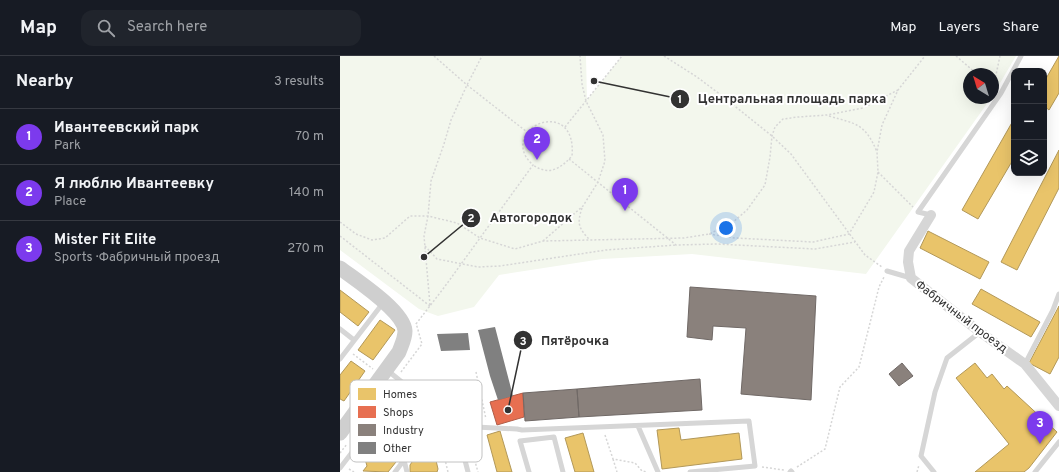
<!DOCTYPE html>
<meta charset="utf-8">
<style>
:root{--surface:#171b24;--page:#20242c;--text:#f1f3f6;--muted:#9ea1a6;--line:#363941;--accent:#7c3aed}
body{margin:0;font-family:Overpass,sans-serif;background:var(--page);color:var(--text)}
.controls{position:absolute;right:12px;top:12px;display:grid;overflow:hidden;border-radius:8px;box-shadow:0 4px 16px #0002}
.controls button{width:36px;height:36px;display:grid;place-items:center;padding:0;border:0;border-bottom:1px solid var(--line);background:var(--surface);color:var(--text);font:20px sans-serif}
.compass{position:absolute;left:623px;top:12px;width:36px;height:36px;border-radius:50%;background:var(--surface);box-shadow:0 4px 16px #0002;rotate:322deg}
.you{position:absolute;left:386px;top:172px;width:14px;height:14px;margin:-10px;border:3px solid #fff;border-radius:50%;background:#1a73e8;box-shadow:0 0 0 6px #1a73e833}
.badge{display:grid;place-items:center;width:26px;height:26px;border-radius:50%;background:var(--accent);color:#fff;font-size:13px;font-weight:700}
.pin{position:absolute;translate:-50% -33px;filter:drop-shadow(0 1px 2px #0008)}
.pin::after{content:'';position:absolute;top:21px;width:14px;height:12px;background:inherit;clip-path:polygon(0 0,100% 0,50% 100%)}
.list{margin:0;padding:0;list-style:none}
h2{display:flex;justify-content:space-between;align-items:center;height:52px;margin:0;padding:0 16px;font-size:17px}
h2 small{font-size:13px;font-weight:400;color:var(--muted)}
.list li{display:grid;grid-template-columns:26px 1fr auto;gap:12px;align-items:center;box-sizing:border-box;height:56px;padding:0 16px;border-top:1px solid var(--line)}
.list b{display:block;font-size:15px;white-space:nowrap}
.list p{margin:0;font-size:13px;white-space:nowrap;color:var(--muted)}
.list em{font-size:13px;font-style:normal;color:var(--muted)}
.icon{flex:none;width:22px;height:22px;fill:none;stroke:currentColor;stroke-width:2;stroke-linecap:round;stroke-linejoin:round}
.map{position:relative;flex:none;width:719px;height:416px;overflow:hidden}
header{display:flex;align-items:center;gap:24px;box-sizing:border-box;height:56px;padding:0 20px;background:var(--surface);border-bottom:1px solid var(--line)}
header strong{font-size:19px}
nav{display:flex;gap:22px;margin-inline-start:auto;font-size:14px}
.search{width:280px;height:36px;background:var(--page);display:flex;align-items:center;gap:10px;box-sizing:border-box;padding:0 14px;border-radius:12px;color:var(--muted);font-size:15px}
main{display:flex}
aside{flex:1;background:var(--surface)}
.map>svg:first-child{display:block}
</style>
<header>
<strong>Map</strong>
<div class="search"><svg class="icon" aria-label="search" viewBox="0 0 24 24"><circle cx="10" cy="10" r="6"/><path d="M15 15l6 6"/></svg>Search here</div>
<nav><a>Map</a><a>Layers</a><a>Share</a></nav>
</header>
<main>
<aside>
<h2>Nearby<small>3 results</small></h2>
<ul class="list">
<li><span class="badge">1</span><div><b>Ивантеевский парк</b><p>Park</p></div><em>70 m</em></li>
<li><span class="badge">2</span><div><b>Я люблю Ивантеевку</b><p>Place</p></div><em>140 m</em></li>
<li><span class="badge">3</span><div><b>Mister Fit Elite</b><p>Sports · Фабричный проезд</p></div><em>270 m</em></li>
</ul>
</aside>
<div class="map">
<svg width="719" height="416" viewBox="0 0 719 416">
<rect width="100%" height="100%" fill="#fff"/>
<path fill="#f3f7ed" d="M 0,0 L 246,0 L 247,44 L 282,0 L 676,0 L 653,39 L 653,18 L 629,18 L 629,42 L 651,42 L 526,218 L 352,198 L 262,203 L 159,219 L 134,251 L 98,260 L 79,253 L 0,194 Z"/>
<path fill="#e9c46a" stroke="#b29859" d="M 719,0 L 719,37 L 709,54 L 704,50 L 704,26 Z
M 674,63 L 674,102 L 638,163 L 622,154 Z
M 719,94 L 719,132 L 677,214 L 661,206 Z
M 588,175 L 649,206 L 640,223 L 580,192 Z
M 641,233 L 700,266 L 691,281 L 632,248 Z
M 0,234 L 29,256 L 18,270 L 0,256 Z
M 719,250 L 719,301 L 710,318 L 689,307 Z
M 40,264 L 55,274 L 33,304 L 18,294 Z
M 11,305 L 25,315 L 4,345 L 0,343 L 0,319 Z
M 635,307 L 647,322 L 652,318 L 664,333 L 667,330 L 717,376 L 689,412 L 684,416 L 635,416 L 669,388 L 616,322 Z
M 60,360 L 62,361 L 63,365 L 64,365 L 66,367 L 67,371 L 76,371 L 79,374 L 81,381 L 89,384 L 94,389 L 91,394 L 93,399 L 95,400 L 98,413 L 97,416 L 70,416 L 70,409 L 74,403 L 72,391 L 65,392 L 55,404 L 56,406 L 48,416 L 23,415 L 27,410 L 25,403 L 28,396 L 35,392 L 40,392 L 43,388 L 45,382 L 59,366 L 56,363 Z
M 339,372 L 341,384 L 399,377 L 402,403 L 322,413 L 317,374 Z
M 160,375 L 172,416 L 157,416 L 147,379 Z
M 243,377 L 254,416 L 235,416 L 225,382 Z"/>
<path fill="#e76f51" stroke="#b15d48" d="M 183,337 L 184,361 L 157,369 L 150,346 Z"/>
<path fill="#8a817c" stroke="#706966" d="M 350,231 L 476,240 L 471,344 L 401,338 L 406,272 L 373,270 L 372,284 L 347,281 Z
M 562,307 L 573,320 L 559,330 L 549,318 Z
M 360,323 L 362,354 L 239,361 L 237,333 Z
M 237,333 L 239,361 L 185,365 L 183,337 Z"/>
<path fill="#808080" d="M 155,271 L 173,340 L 158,344 L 150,320 L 138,274 Z
M 128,277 L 130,294 L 101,295 L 97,278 Z"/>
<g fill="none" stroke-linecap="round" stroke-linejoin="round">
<path stroke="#d6d6d6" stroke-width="1.5" stroke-dasharray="2 2" stroke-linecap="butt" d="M 94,0 L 127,29 L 187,76
M 324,0 L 357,21 L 381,39 L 432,80 L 451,98 L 525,199 L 542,211
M 616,0 L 637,18
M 653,33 L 660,0
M 489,60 C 516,68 525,67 537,96
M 225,71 L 282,0
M 229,103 L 336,189 L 377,188 L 475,193 L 515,186
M 538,116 L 573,151
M 242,152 C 237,167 238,172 250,184
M 0,166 L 16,178 L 32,184 L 45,182 L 70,160 L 88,160 L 117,167 L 140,182 L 175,193 L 203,185 L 344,182 L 369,178 L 392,167 L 407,154 L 425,129 L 430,101 L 432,80 L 435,71 L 443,63 L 458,61 L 487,59 L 523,52 L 558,34
M 369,178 L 395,182 L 473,186 L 509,178 L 534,136 L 538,116 L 537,96 L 542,69 L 558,34 L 585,0
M 0,180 L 90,250
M 203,185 L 243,150 L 258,126 L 265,105 L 263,79 L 246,45 L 242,28 L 240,0
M 85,190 L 97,203 L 138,211 L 160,210 L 266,194 L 336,189
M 90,249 L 84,180 L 88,160 L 91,125 L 104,88 L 111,64 L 127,29 L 142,0
M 76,268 L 103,233 L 193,109 C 190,106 187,103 185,99 C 170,66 237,44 232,100 C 220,113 209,120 193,109
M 13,298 L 33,313
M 61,316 L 82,288 L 76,267
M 136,316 L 146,363
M 57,350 L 62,347 L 73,352 L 98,375 L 108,416
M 127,377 L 138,416
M 265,379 L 273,403 L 295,407 L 302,415 L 307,416
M 0,397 L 7,388
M 273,403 L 277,416
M 422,411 L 444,414
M 457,411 L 485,393 L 500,331 L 519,311 L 539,231 L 544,221
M 9,413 L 14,416
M 577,416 L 579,409"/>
<path stroke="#d6d6d6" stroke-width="5" d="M 591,159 L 578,156 L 661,37 L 681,0
M 547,215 L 571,222
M 0,273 L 14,284
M 0,303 L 43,247
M 685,308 L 713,254 L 719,238
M 47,314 L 116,370 L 177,373 L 182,374 L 409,365 L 415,410 L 350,416
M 116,370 L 128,416
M 298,370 L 318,416
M 0,412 L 65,327
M 55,416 L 64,404 L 67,416
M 189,416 L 180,385 L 214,381 L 223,416
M 450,416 L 451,415 L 452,416
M 594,416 L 581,400 L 595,336 L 607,302 L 640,276
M 695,416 L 719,386"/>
<path stroke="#d6d6d6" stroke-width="10" d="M 591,159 L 569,195 L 568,206 L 571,222 L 640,276 L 685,308 L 719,350"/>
<path stroke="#cfcfcf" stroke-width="15" d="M 0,212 C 16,224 64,255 65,275 C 65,283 61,290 59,296 L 0,377"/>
</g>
<g text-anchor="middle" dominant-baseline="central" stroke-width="4" stroke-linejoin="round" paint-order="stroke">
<g font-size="12" fill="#323232" stroke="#fff">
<text transform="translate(621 261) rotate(37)">Фабричный проезд</text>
</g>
</g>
<rect x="10" y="324" width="132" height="82" rx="6" fill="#fff" stroke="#c2c2c2" stroke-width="1"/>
<rect x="18" y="332" width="18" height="12" fill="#e9c46a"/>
<rect x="18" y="350" width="18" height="12" fill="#e76f51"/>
<rect x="18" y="368" width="18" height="12" fill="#8a817c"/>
<rect x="18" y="386" width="18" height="12" fill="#808080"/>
<g font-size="11" fill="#323232">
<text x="43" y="342">Homes</text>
<text x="43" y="360">Shops</text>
<text x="43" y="378">Industry</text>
<text x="43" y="396">Other</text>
</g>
<path fill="none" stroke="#323232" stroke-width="1.5" d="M254 25L340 43M84 201L131 162M168 354L183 284"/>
<g fill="#323232" stroke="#fff" stroke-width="1.5">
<circle cx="254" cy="25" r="4"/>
<circle cx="84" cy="201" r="4"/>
<circle cx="168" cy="354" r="4"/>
<circle cx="340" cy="43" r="10"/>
<circle cx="131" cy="162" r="10"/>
<circle cx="183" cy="284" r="10"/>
</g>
<g font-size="12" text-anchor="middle" font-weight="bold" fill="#fff">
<text x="340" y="47">1</text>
<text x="131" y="166">2</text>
<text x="183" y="289">3</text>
</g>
<g font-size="13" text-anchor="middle" font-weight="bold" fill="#323232" stroke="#fff" stroke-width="4" stroke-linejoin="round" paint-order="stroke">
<text x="452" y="47">Центральная площадь парка</text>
<text x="191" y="166">Автогородок</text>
<text x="235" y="289">Пятёрочка</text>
</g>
</svg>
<div class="controls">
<button>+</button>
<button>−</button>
<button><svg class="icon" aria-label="layers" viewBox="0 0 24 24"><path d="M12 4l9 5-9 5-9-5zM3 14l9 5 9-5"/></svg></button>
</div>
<svg class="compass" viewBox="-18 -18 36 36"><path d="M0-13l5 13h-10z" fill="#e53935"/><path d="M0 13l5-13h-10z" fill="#9ea1a6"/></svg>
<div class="you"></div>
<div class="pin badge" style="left:285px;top:155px">1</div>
<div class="pin badge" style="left:197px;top:104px">2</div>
<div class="pin badge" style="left:700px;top:388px">3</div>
</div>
</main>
